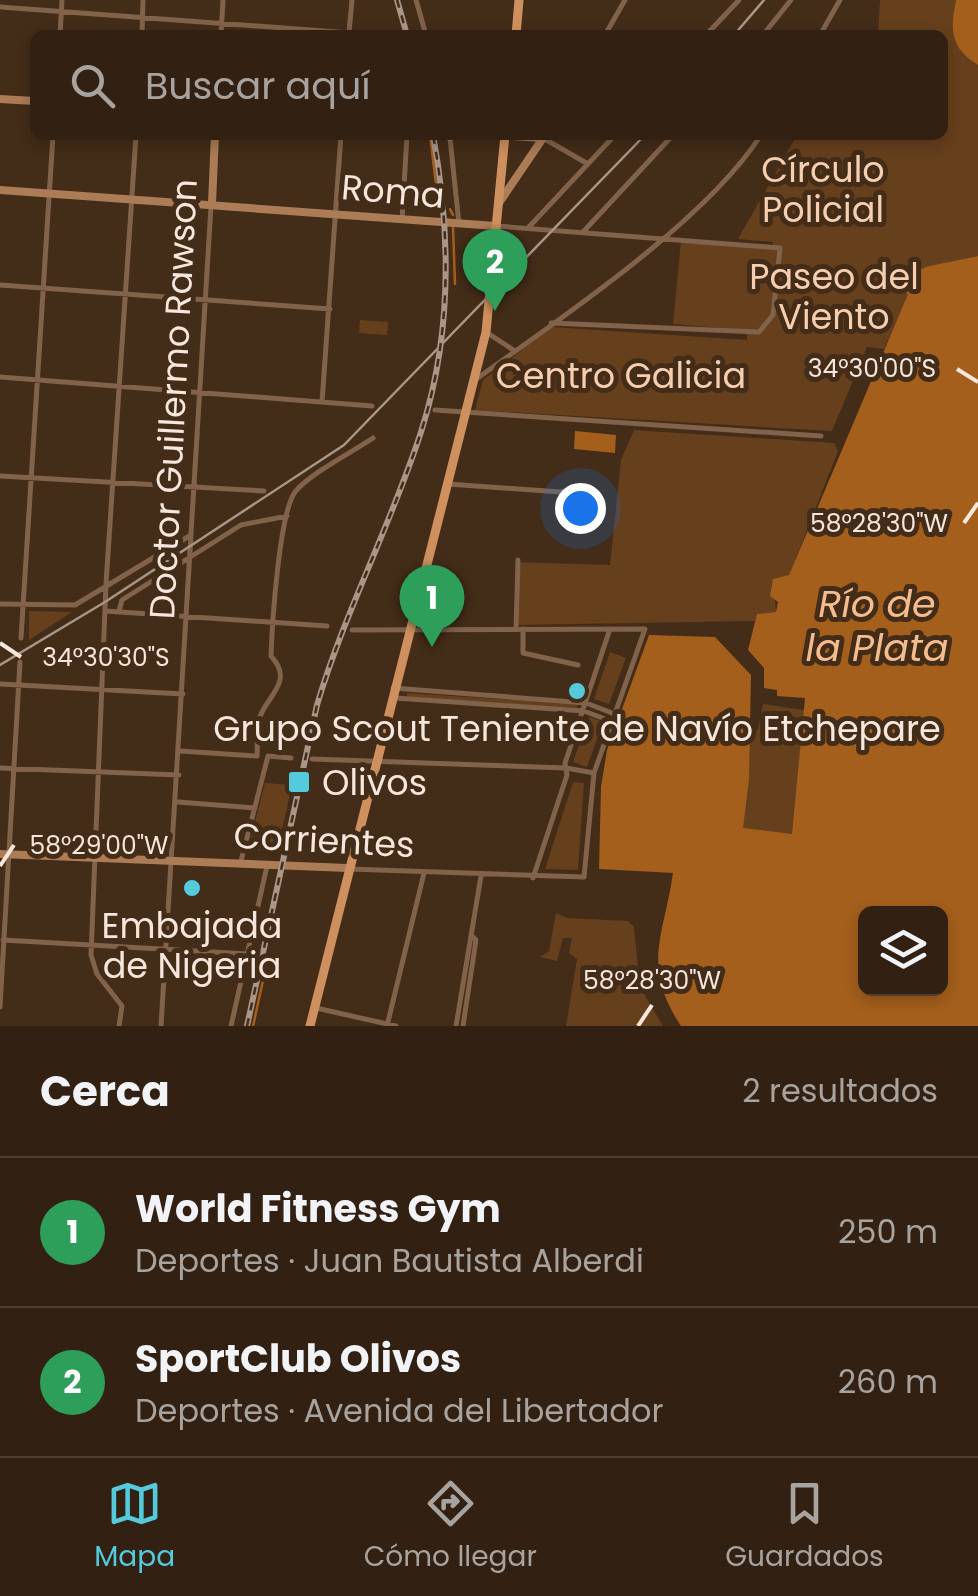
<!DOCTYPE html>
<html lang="es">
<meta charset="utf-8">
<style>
:root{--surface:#322112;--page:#3a291b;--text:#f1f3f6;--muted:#a8a39f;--line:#4d3e32;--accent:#54cadd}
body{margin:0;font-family:Poppins,sans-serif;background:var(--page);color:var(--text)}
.controls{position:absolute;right:30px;bottom:30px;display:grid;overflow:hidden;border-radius:15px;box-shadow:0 5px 15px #0003}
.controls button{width:90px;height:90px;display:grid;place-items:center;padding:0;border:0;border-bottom:2px solid var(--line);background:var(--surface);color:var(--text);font:50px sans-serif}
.you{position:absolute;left:580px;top:508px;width:35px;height:35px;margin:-25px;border:8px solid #fff;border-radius:50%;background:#1a73e8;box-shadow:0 0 0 15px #1a73e833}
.badge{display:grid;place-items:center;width:65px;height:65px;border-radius:50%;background:var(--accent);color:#fff;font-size:32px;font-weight:700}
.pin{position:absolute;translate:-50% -82px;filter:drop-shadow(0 2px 5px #0008)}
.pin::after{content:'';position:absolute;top:52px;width:35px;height:30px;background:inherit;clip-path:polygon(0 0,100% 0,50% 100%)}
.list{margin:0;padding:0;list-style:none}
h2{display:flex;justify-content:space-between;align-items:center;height:130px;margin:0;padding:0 40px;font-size:42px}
h2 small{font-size:32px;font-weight:400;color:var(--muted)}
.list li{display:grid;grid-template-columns:65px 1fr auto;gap:30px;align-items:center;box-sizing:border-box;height:150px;padding:0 40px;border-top:2px solid var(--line)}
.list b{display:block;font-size:38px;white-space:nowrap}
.list p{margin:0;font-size:32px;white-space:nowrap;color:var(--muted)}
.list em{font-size:32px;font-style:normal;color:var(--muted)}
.icon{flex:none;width:55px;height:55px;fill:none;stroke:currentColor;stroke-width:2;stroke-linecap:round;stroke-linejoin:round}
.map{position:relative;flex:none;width:978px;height:1026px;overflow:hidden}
.search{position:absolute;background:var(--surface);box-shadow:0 5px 15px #0003;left:30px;right:30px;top:30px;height:110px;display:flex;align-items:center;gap:25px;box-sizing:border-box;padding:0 35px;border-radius:15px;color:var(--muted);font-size:38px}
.sheet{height:430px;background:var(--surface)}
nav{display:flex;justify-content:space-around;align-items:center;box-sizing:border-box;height:140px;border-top:2px solid var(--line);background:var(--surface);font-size:28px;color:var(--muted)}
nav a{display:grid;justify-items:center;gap:5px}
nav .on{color:var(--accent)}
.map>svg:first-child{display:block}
</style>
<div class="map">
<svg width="978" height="1026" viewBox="0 0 978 1026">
<rect width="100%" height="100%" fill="#432c18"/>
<path fill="#663f1d" d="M 880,0 L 956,0 C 950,29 951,48 978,65 L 978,256 L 929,266 L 909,293 L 884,349 L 867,347 L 832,431 L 475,410 L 483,380 L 552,327 L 747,340 L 747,330 L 673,324 L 681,241 L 773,249 L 773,242 L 738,239 L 797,135 L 943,135 L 943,35 L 878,35 Z
M 360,320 L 388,322 L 387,335 L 359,333 Z
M 634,430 L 834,443 L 838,451 L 789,576 L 773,579 L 776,612 L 758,614 L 755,621 L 514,625 L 516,562 L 610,565 L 621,460 Z
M 29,611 L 72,612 L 29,640 Z
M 610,652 L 626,658 L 609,704 L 594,699 Z
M 407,693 L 578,704 L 577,708 L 407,699 Z
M 763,704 L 804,710 L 792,844 L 669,833 L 748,766 L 748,731 L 758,730 Z
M 589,717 L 603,722 L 587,767 L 573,762 Z
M 573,782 L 584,783 L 578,870 L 545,869 Z
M 265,783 L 292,785 L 277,853 L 248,849 Z
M 556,913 L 567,918 L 628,921 L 634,927 L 640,987 L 663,1026 L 566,1026 L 577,959 L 569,953 L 572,938 L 563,938 L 557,961 L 540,957 L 549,951 Z"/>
<path fill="#a45f1c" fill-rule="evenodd" d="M 956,0 L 978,0 L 978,65 C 950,48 950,29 956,0 Z
M 978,256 L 978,1026 L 681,1026 C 641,966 664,936 673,873 L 599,869 L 601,787 L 607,750 L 649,635 L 715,637 L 751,675 L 749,779 L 743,828 L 792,834 L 805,698 L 777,696 L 777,690 L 764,688 L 764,668 L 748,650 L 757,614 L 776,612 L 778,602 L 770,596 L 773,579 L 789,575 L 908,294 L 898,287 L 898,279 L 929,266 ZM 866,914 L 940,914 L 940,988 L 866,988 Z
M 575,431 L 616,435 L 615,453 L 574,449 Z"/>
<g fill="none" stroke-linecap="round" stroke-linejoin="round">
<path stroke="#a45f1c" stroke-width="2.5" d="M 396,0 L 406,35
M 430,135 L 437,193
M 450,209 L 453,215
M 453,227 L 455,284
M 253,1026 L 268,958"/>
<path stroke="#81624a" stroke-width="5" d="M 416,0 L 426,35
M 0,7 L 378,35
M 349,32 L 352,0
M 60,35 L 62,0
M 142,35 L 143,0
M 221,35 L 223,0
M 605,35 L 625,0
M 706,35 L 739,0
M 763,35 L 791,0
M 820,35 L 840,0
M 450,138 L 459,224
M 543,138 L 588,164
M 402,220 L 407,135
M 496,226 L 780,248 L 773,315 L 759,332 L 551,323
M 528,228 L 615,135
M 583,232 L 673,135
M 0,285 L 330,309
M 486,332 L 515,351
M 0,377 L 372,406
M 475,380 C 561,318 705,222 761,135
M 322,402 L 341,135
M 435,410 L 821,436
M 0,476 L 264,491
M 448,484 L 561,492
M 567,490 L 569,496 L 563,498 L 561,492 Z
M 0,604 L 75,605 L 191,535
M 105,611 L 327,626
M 119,611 L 122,600 L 241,525 L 287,516
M 516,629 L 518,560
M 523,629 L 523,653 L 578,665
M 21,638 L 53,135
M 0,684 L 183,694
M 393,688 L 586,703 L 612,713
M 395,698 L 584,711 L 610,721
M 180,751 L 257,756
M 257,756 C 258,746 256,732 258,722 C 264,697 296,683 271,656 C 272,626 279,514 295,492 C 309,474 354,451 373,438
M 268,756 L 291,758
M 312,759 L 566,768 L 594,773
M 0,768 L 179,775
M 178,802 L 255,808
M 240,865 L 268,756
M 349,869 L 584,877 L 594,773 L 645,629 L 352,630
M 533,878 L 567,775 L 565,763 L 610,629
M 3,940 L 248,954
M 0,1007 L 20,662
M 316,1008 L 396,1026
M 119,1026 L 122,1006 L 97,974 L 91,955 L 106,584 L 136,135
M 161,1026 L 211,206
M 231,1026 L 267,866
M 387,1026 L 424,873
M 456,1026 L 481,876
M 463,1026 L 476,940 L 472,936"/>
<path stroke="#ac7c56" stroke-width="8" d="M 0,99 L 35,101
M 449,135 L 450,137
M 496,135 L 543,138
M 0,190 L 496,226
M 212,203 L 215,135
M 499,203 L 543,138
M 0,854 L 348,868"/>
<path stroke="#ce905e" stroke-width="9" d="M 516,35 L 519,0
M 310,1026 L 486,332 L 505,135"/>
<path stroke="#a99687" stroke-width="2.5" d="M 734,35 L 764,0
M 0,665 L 105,602 L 344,445 L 645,135"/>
<defs>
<path id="rail" d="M 397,0 L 407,35
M 247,1026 L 317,705 C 345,611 391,525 421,432 C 452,336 451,233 433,135"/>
</defs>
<use href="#rail" stroke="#a99687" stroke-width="6"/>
<use href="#rail" stroke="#432c18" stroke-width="2.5" stroke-dasharray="8" stroke-linecap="butt"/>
</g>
<path fill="none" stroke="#f6e6db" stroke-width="4" d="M 957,369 L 978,382M 964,523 L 978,503M 0,643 L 21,657M 0,866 L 14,845M 638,1026 L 652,1005"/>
<g fill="#54cadd" stroke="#432c18" stroke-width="4">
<circle cx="577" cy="691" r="10"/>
<rect x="287" y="770" width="24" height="24" rx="5"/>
<circle cx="192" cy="888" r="10"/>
</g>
<g text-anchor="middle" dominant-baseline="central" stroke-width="10" stroke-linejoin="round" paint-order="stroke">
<g font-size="35" fill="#f6cfb1" stroke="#432c18">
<text x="823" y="169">Círculo<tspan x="823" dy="40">Policial</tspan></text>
<text x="834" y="276">Paseo del<tspan x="834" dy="40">Viento</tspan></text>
<text x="621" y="375">Centro Galicia</text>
</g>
<g font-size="35" fill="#f6e6db" stroke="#432c18">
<text transform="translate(393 191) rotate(5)">Roma</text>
<text transform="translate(173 399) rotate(-87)">Doctor Guillermo Rawson</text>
<text transform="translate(324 840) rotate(3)">Corrientes</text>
</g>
<g font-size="35" fill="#f6e6db" stroke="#432c18">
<text x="577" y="728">Grupo Scout Teniente de Navío Etchepare</text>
<text x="322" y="782" text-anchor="start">Olivos</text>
<text x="192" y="925">Embajada<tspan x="192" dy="40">de Nigeria</tspan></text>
</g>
<g font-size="38" font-style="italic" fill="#f5bc8f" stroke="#432c18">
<text x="877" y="603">Río de<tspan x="877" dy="44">la Plata</tspan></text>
</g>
</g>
<g font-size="25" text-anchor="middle" fill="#f6e6db" stroke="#432c18" stroke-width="10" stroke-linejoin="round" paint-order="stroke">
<text x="872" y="377">34°30'00"S</text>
<text x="879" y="532">58°28'30"W</text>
<text x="106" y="666">34°30'30"S</text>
<text x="99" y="854">58°29'00"W</text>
<text x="652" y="989">58°28'30"W</text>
</g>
</svg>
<div class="controls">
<button><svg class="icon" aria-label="layers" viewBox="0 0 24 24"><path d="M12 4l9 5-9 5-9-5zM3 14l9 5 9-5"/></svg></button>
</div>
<div class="you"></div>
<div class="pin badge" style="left:432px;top:647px;background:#2e9e5b">1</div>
<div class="pin badge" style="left:495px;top:311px;background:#2e9e5b">2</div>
<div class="search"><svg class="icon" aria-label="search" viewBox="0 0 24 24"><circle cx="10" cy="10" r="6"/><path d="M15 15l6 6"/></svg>Buscar aquí</div>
</div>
<section class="sheet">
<h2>Cerca<small>2 resultados</small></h2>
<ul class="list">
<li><span class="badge" style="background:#2e9e5b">1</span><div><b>World Fitness Gym</b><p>Deportes · Juan Bautista Alberdi</p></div><em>250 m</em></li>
<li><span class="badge" style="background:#2e9e5b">2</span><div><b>SportClub Olivos</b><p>Deportes · Avenida del Libertador</p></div><em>260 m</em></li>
</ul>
</section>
<nav>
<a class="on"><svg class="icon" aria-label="map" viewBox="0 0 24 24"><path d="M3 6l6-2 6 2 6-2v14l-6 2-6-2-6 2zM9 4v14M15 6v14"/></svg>Mapa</a>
<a><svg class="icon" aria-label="directions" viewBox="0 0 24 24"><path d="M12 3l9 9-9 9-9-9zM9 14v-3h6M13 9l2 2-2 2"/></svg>Cómo llegar</a>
<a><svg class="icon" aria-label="saved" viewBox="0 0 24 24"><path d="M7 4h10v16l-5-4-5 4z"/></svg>Guardados</a>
</nav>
